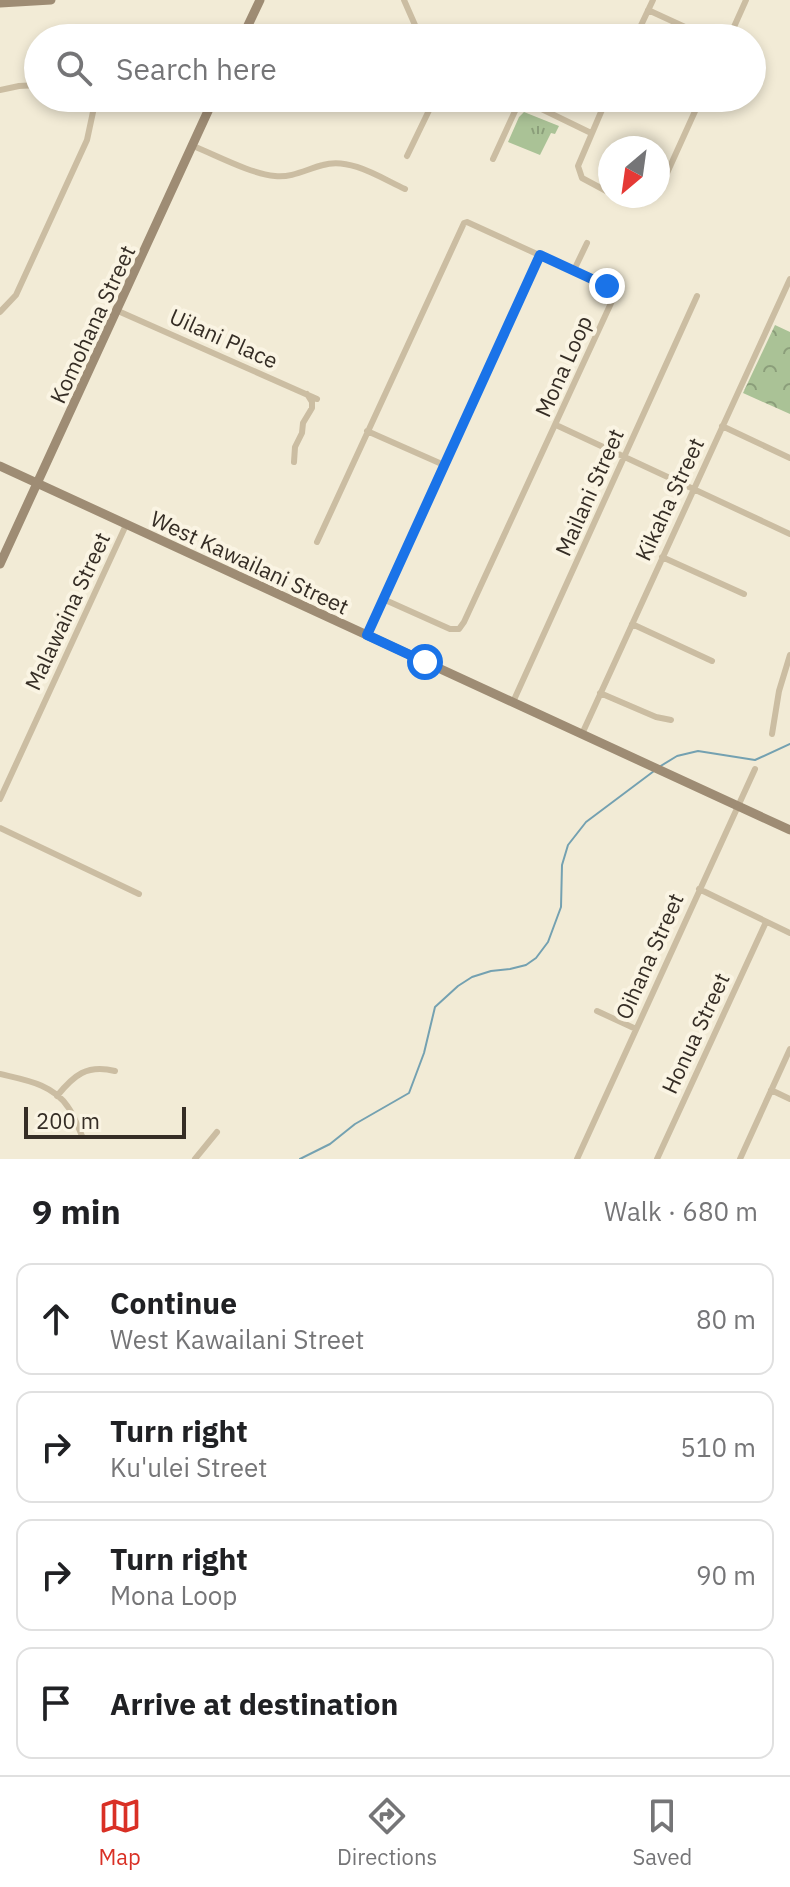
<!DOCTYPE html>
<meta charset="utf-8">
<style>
:root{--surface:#fff;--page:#f2f2f2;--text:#202124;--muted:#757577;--line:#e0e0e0;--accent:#d93025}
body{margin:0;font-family:"IBM Plex Sans",sans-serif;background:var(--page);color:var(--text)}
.compass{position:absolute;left:598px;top:136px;width:72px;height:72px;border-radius:50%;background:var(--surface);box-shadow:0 4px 12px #0003;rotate:209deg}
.scale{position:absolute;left:24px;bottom:20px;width:162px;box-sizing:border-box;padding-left:8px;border:4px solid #352d25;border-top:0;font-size:22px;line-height:28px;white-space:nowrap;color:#352d25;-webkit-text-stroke:6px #faf4e3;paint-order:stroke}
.stop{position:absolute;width:24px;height:24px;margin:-18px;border:6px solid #1a73e8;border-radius:50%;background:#fff}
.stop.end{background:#1a73e8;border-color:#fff;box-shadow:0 2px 8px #0008}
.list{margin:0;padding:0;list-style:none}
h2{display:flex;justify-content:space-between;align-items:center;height:104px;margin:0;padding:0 32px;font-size:34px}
h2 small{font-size:26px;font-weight:400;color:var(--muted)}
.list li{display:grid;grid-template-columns:52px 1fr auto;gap:24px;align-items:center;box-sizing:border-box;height:112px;margin:0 16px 16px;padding:0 16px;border:2px solid var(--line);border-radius:16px}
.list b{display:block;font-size:30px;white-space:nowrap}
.list p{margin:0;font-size:26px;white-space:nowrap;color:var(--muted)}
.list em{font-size:26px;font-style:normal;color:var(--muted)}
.icon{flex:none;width:44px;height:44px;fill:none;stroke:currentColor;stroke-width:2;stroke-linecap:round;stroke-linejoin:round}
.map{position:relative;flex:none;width:790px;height:1159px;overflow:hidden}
.search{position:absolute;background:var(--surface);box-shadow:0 4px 12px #0003;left:24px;right:24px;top:24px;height:88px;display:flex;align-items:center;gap:20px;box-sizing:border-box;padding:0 28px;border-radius:44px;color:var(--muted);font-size:30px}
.sheet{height:616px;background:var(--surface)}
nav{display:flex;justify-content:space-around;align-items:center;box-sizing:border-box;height:112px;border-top:2px solid var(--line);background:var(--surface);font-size:22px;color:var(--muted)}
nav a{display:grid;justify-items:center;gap:4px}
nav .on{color:var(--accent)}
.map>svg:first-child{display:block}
</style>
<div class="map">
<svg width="790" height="1159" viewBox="0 0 790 1159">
<defs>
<pattern id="grass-tufts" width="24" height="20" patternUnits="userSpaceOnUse" patternTransform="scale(2)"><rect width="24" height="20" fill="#aac296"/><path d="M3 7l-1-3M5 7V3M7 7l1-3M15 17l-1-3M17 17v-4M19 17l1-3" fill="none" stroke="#8b9e7a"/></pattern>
<pattern id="forest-crowns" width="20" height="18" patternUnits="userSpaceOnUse" patternTransform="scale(2)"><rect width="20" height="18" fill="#aac296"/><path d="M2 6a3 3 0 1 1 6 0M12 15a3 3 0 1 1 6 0" fill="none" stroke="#8b9e7a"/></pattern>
</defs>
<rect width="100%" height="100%" fill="#f2ebd6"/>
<path fill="url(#grass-tufts)" d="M 524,112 L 559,126 L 555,134 L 551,133 L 540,155 L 508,142 L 519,117 Z"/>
<path fill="url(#forest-crowns)" d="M 775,325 L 790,332 L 790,414 L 743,393 Z"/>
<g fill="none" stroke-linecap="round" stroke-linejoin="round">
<path stroke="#74a1b1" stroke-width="2" d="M 659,767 L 677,756 L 698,751 L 755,760 L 790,744
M 300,1159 L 330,1144 L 355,1124 L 409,1093 L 424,1053 L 435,1007 L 458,986 L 472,977 L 491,971 L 510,969 L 526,965 L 536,958 L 548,942 L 561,907 L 562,865 L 568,845 L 586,822 L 654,771"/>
<path stroke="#cbbda2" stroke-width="6" d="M 404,0 L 415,25 L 415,38
M 648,10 L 709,38
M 635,38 L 653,0
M 729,38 L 746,0
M 0,90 L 19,86 L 38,85
M 188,98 L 210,108
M 607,98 L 578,166 L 582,178 L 610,193
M 521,99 L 591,133
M 381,108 L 386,98
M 193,146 C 216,155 251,174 275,176 C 292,178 307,169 323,165 C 350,157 381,178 405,189
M 407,156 L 435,98
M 493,159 L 521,98
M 658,193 L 701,98
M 617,196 C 631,203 642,209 655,196
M 574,270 L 587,243
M 118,311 L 317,399
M 0,312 L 16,295 L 87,140 L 96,98
M 556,425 L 790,534
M 722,426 L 790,458
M 367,431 L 444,465
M 294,462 L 295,447 L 302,433 L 303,423 L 312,408 L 312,402 L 307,394
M 317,542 L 464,223 L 467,222 L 607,286 L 613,293 L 612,301 L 464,622 L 459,629 L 450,629 L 383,599
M 662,557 L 744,594
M 632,624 L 712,661
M 367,635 L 540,255
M 600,693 L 656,717 L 671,720
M 513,702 L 697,296
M 582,734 L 790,279
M 772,734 L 779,691 L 790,655
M 0,799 L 126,525
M 0,828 L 139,894
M 699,889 L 790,933
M 597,1011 L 636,1029
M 0,1074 C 25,1080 53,1084 68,1107 C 74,1115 78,1127 82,1136
M 771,1090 L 790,1099
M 57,1096 C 74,1075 87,1064 115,1071
M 195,1159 L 217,1132
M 577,1159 L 755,769
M 657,1159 L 766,922
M 740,1159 L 790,1049"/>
<path stroke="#9e8c74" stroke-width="9" d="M 0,3 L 51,0
M 242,38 L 260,0
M 0,466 L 790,830
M 0,564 L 214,98"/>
</g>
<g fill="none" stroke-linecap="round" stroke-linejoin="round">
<path stroke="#1a73e8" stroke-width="10" d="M 425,662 L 367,635 L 540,255 L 607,286"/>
</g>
<g text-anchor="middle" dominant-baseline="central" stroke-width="8" stroke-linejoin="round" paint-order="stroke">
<g font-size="22" fill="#352d25" stroke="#faf4e3">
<text transform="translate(92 324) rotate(-65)">Komohana Street</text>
<text transform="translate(224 338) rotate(24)">Uilani Place</text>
<text transform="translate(563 366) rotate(-66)">Mona Loop</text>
<text transform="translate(589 492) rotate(-66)">Mailani Street</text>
<text transform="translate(669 499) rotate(-65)">Kikaha Street</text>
<text transform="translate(250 562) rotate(25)">West Kawailani Street</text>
<text transform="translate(67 611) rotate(-65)">Malawaina Street</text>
<text transform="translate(649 956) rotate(-66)">Oihana Street</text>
<text transform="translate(695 1033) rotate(-65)">Honua Street</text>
</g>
</g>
</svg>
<svg class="compass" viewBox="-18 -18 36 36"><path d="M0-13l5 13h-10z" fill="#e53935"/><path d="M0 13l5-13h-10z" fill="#757577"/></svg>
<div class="scale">200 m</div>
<div class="stop" style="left:425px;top:662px"></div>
<div class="stop end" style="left:607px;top:286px"></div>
<div class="search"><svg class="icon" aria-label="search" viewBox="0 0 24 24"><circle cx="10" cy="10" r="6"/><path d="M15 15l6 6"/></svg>Search here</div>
</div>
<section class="sheet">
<h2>9 min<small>Walk · 680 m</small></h2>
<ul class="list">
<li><svg class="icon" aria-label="ahead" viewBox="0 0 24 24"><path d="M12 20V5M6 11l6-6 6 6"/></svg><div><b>Continue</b><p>West Kawailani Street</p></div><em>80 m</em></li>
<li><svg class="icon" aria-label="right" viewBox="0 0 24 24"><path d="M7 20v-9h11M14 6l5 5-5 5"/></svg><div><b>Turn right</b><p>Ku'ulei Street</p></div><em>510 m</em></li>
<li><svg class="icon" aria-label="right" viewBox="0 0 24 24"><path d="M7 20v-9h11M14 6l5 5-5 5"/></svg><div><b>Turn right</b><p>Mona Loop</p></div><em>90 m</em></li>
<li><svg class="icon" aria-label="arrive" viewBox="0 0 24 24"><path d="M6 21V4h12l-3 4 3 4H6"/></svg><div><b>Arrive at destination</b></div></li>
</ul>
</section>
<nav>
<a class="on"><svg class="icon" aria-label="map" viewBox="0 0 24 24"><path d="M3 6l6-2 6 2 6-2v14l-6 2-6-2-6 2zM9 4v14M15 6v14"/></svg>Map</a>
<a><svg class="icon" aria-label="directions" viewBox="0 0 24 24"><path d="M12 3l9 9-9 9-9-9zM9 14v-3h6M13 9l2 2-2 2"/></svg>Directions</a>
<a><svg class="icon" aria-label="saved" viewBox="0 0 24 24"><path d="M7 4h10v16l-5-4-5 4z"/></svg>Saved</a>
</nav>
